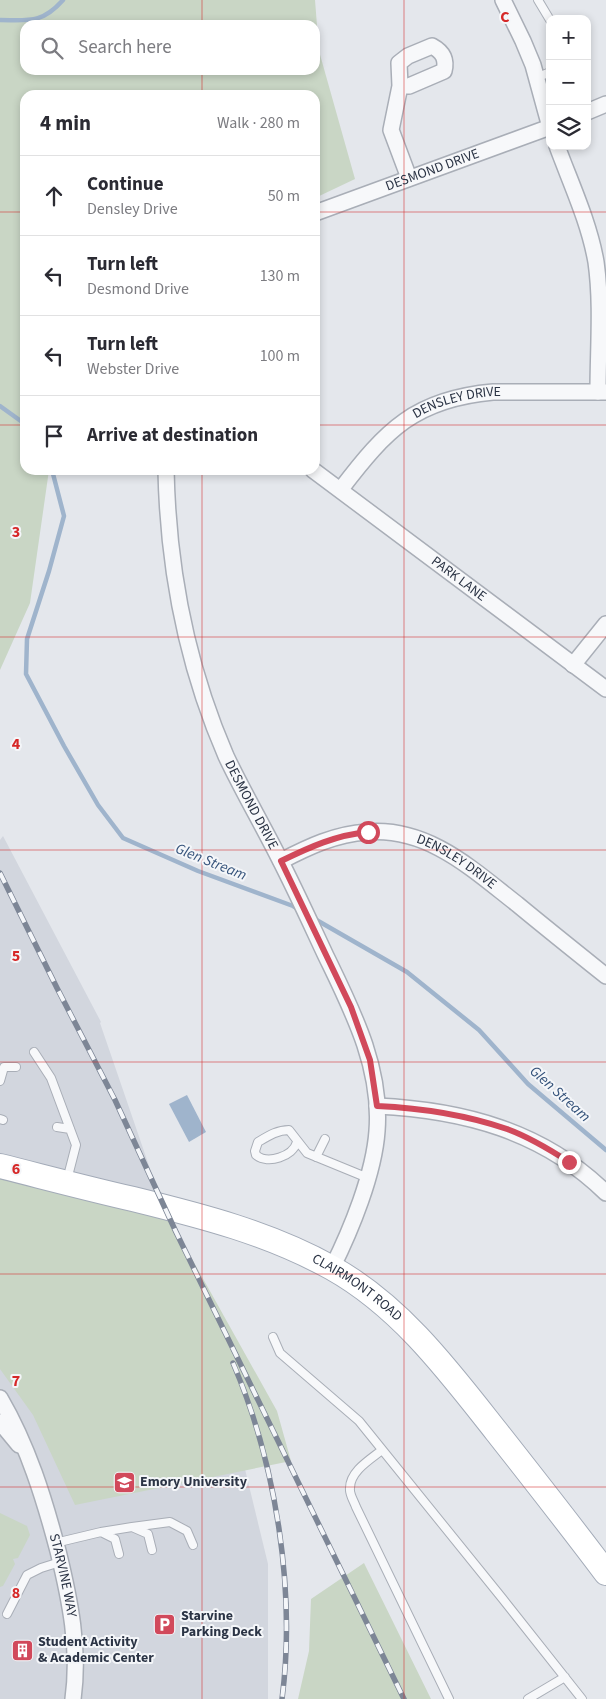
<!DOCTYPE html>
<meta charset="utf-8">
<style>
:root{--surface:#fff;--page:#f7f7f7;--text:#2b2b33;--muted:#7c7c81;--line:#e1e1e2}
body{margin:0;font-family:"Source Sans 3",sans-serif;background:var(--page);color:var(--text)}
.controls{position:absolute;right:15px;top:15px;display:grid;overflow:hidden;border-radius:10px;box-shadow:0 2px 8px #0003}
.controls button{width:45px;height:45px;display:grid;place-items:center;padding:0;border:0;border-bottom:1px solid var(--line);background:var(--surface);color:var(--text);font:25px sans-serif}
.stop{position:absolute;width:15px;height:15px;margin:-11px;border:4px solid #d1495b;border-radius:50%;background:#fff}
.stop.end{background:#d1495b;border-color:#fff;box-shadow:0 1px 5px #0008}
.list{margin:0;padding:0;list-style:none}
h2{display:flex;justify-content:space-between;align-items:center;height:65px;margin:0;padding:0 20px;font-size:21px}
h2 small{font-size:16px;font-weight:400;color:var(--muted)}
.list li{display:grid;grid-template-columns:32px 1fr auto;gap:15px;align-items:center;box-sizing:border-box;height:80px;padding:0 20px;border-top:1px solid var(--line)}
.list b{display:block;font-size:19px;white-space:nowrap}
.list p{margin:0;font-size:16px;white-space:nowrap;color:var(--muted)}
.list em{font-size:16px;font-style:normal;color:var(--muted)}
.icon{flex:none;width:28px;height:28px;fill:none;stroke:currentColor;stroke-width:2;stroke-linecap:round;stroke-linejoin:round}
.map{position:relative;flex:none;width:606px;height:1699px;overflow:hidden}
.search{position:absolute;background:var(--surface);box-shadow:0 2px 8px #0003;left:20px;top:20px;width:300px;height:55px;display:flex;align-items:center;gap:12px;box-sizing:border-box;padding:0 18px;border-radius:15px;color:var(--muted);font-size:19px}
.panel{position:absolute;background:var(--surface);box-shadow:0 2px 8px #0003;left:20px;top:90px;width:300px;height:385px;border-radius:15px}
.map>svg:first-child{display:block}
</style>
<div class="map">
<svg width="606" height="1699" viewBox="0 0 606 1699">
<rect width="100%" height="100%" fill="#e4e7ec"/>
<path fill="#d2d6de" d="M 3,836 L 101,1022 L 100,1023 L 225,1387 L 268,1564 L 268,1699 L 0,1699 L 0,840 Z"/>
<path fill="#c9d6c5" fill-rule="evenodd" d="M 0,0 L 315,0 L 319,51 L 355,179 L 315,198 L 315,95 L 25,95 L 25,470 L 49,470 L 30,603 L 0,670 ZM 25,25 L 315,25 L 315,70 L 25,70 Z
M 0,1167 L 163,1207 L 277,1411 L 291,1461 L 75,1505 L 33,1415 L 0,1369 Z
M 0,1513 L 27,1526 L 30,1535 L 18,1558 L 13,1559 L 15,1564 L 3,1586 L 0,1587 Z
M 364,1563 L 431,1699 L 298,1699 L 309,1651 L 311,1599 Z"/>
<path fill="#9fb4cc" d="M 187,1095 L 206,1132 L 189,1142 L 169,1104 Z"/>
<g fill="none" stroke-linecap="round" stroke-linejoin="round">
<path stroke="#9fb4cc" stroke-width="4.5" d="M 0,20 C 28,20 42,24 63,0
M 0,406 L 25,424
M 52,470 L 64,516 L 49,571 L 27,639 L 26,674 L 64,746 L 98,805 L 123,838 L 198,871 L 293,906 L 300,910
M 313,918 L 407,972 L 479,1030 L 528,1084 L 606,1150"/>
<defs>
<path id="service" d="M 538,0 L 550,20
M 536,78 L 550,72
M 34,1052 L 51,1078 L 76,1145 L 67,1180
M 0,1081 L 4,1067 L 16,1067
M 0,1119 L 3,1120
M 57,1127 L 70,1129
M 297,1142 C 293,1156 268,1165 256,1155 L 255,1151 L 258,1142 C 268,1136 277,1130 289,1130 L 307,1153 L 368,1178
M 316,1157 L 325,1139
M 273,1337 L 280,1353 L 359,1421 L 502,1598 L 582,1699
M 382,1450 C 371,1459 350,1471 350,1488 C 349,1494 354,1501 356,1507 L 449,1699
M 132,1527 L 170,1522 L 187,1531 L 193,1545
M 101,1532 L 132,1527 L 148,1534 L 152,1550
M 55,1543 L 101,1532 L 115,1539 L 119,1554
M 7,1614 L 27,1575 L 41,1568 L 60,1562
M 528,1699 L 565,1677"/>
<g id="minor">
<path d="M 503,0 L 523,41 L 533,65 L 550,127"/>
<path d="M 400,86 L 409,86 L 444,71 C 447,59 443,52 432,46 L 408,56 L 399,63 L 400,86 L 391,130 L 409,178"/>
<path d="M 587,112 L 606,104"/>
<path d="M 557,146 C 571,184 589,222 596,262 C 602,304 598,349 598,392"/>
<path id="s1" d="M 315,213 L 550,127"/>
<path id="s2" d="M 166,470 C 168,568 187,666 226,756 C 242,790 262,824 279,858 C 295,889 310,922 325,954 C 352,1010 382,1067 377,1131 C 374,1174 351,1230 332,1268"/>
<path id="s3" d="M 313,470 L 606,689"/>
<path id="s4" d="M 341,489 C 386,430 415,399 493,392 L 606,392"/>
<path d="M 573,665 L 606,624"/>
<path id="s5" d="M 281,861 C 308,847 335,834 367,832 C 428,827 472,869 517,904 C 546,928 576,952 606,976"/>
<path d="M 377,1106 C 463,1110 543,1131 606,1193"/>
<path id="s6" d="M 0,1398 C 28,1446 44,1498 58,1551 C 70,1600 80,1649 73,1699"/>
<path d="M 0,1422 L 19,1445"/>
</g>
<g id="primary">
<path id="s7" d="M 0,1166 C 44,1177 89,1189 133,1199 C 202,1216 269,1233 332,1268 C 400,1306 448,1370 496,1431 C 533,1478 570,1525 606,1573"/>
</g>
</defs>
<use href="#service" stroke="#a9aeb7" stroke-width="10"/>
<use href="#minor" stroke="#a9aeb7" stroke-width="18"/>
<use href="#primary" stroke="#a3abb8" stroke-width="26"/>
<use href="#service" stroke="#f7f8fa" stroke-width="8"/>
<use href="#minor" stroke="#f7f8fa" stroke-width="15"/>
<use href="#primary" stroke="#fff" stroke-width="24"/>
<defs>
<path id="rail" d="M 0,873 L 57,988 L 115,1100 L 176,1232 L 404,1699
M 233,1363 C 276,1463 296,1591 282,1699"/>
</defs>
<use href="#rail" stroke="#7d8696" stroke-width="5.5"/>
<use href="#rail" stroke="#f4f6f9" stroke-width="4" stroke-dasharray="11" stroke-linecap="butt"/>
</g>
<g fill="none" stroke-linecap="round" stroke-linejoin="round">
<path stroke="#d1495b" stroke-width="6" d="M 368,832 C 336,835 310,847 281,861 L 351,1007 L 370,1060 L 377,1106 C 421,1108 466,1115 507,1129 C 529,1137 549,1149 569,1162"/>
</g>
<path fill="none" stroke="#d62828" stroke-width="1" stroke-opacity="0.55" d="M 202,0 L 202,25M 404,0 L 404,1699M 202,70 L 202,95M 0,212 L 25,212M 315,212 L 606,212M 0,425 L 25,425M 315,425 L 606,425M 202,470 L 202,1699M 0,637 L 606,637M 0,850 L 606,850M 0,1062 L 606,1062M 0,1274 L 606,1274M 0,1487 L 606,1487"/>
<defs>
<symbol id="university-square" viewBox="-11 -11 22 22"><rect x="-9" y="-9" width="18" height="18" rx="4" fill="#d1495b" stroke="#f4f6f9"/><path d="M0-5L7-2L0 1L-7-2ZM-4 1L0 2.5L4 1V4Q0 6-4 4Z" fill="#fff"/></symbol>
<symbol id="parking-square" viewBox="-11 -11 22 22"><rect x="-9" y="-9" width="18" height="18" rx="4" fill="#d1495b" stroke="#f4f6f9"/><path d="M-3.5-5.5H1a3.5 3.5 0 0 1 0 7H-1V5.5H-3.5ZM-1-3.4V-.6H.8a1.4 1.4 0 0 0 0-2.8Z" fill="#fff"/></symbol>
<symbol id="building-square" viewBox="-11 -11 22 22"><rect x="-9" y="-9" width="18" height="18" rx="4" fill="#d1495b" stroke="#f4f6f9"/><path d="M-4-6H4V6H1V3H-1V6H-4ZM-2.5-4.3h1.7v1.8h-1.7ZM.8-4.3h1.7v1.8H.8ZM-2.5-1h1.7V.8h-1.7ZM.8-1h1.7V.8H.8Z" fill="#fff"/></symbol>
</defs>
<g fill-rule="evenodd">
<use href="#university-square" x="112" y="1470" width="25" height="25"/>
<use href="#parking-square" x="152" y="1612" width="25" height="25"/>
<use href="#building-square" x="10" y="1638" width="25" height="25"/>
</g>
<g text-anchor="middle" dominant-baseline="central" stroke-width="4" stroke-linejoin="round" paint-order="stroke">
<g font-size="14" fill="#2b3445" stroke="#f4f6f9">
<text stroke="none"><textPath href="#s1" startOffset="125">DESMOND DRIVE</textPath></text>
<text stroke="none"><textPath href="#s4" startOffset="150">DENSLEY DRIVE</textPath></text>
<text stroke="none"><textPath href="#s3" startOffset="182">PARK LANE</textPath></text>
<text stroke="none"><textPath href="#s2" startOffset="349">DESMOND DRIVE</textPath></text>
<text stroke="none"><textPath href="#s5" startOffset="188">DENSLEY DRIVE</textPath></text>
<text stroke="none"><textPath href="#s7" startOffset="380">CLAIRMONT ROAD</textPath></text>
<text stroke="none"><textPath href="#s6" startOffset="189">STARVINE WAY</textPath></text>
</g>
<g font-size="14" font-weight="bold" fill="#2b3445" stroke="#f4f6f9" text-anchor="start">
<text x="140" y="1482">Emory University</text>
<text x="181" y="1616">Starvine<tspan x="181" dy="16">Parking Deck</tspan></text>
<text x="38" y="1642">Student Activity<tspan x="38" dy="16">&amp; Academic Center</tspan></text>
</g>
<g font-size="15" font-style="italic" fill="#34527a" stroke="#f4f6f9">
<text transform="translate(211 862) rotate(22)">Glen Stream</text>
<text transform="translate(560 1094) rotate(42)">Glen Stream</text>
</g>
</g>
<g font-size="16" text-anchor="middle" font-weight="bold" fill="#d62828" stroke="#f4f6f9" stroke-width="4" stroke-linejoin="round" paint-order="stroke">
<text x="505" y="22">C</text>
<text x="16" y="537">3</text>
<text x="16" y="749">4</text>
<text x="16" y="961">5</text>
<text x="16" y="1174">6</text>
<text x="16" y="1386">7</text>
<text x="16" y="1598">8</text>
</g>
</svg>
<div class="controls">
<button>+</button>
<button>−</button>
<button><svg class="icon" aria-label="layers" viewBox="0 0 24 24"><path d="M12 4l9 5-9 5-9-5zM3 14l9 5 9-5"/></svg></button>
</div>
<div class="stop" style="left:368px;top:832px"></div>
<div class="stop end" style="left:569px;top:1162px"></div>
<div class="search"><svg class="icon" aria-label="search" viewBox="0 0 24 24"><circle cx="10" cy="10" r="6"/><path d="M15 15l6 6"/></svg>Search here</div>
<section class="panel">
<h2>4 min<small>Walk · 280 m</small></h2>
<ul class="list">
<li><svg class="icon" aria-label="ahead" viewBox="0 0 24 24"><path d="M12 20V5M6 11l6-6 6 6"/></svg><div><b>Continue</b><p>Densley Drive</p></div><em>50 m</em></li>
<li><svg class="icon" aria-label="left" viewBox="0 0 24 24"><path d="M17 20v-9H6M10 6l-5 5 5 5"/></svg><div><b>Turn left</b><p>Desmond Drive</p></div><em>130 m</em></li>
<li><svg class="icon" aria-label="left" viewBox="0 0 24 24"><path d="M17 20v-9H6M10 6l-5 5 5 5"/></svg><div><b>Turn left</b><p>Webster Drive</p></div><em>100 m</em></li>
<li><svg class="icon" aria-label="arrive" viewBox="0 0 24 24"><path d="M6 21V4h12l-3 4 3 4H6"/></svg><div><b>Arrive at destination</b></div></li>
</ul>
</section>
</div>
